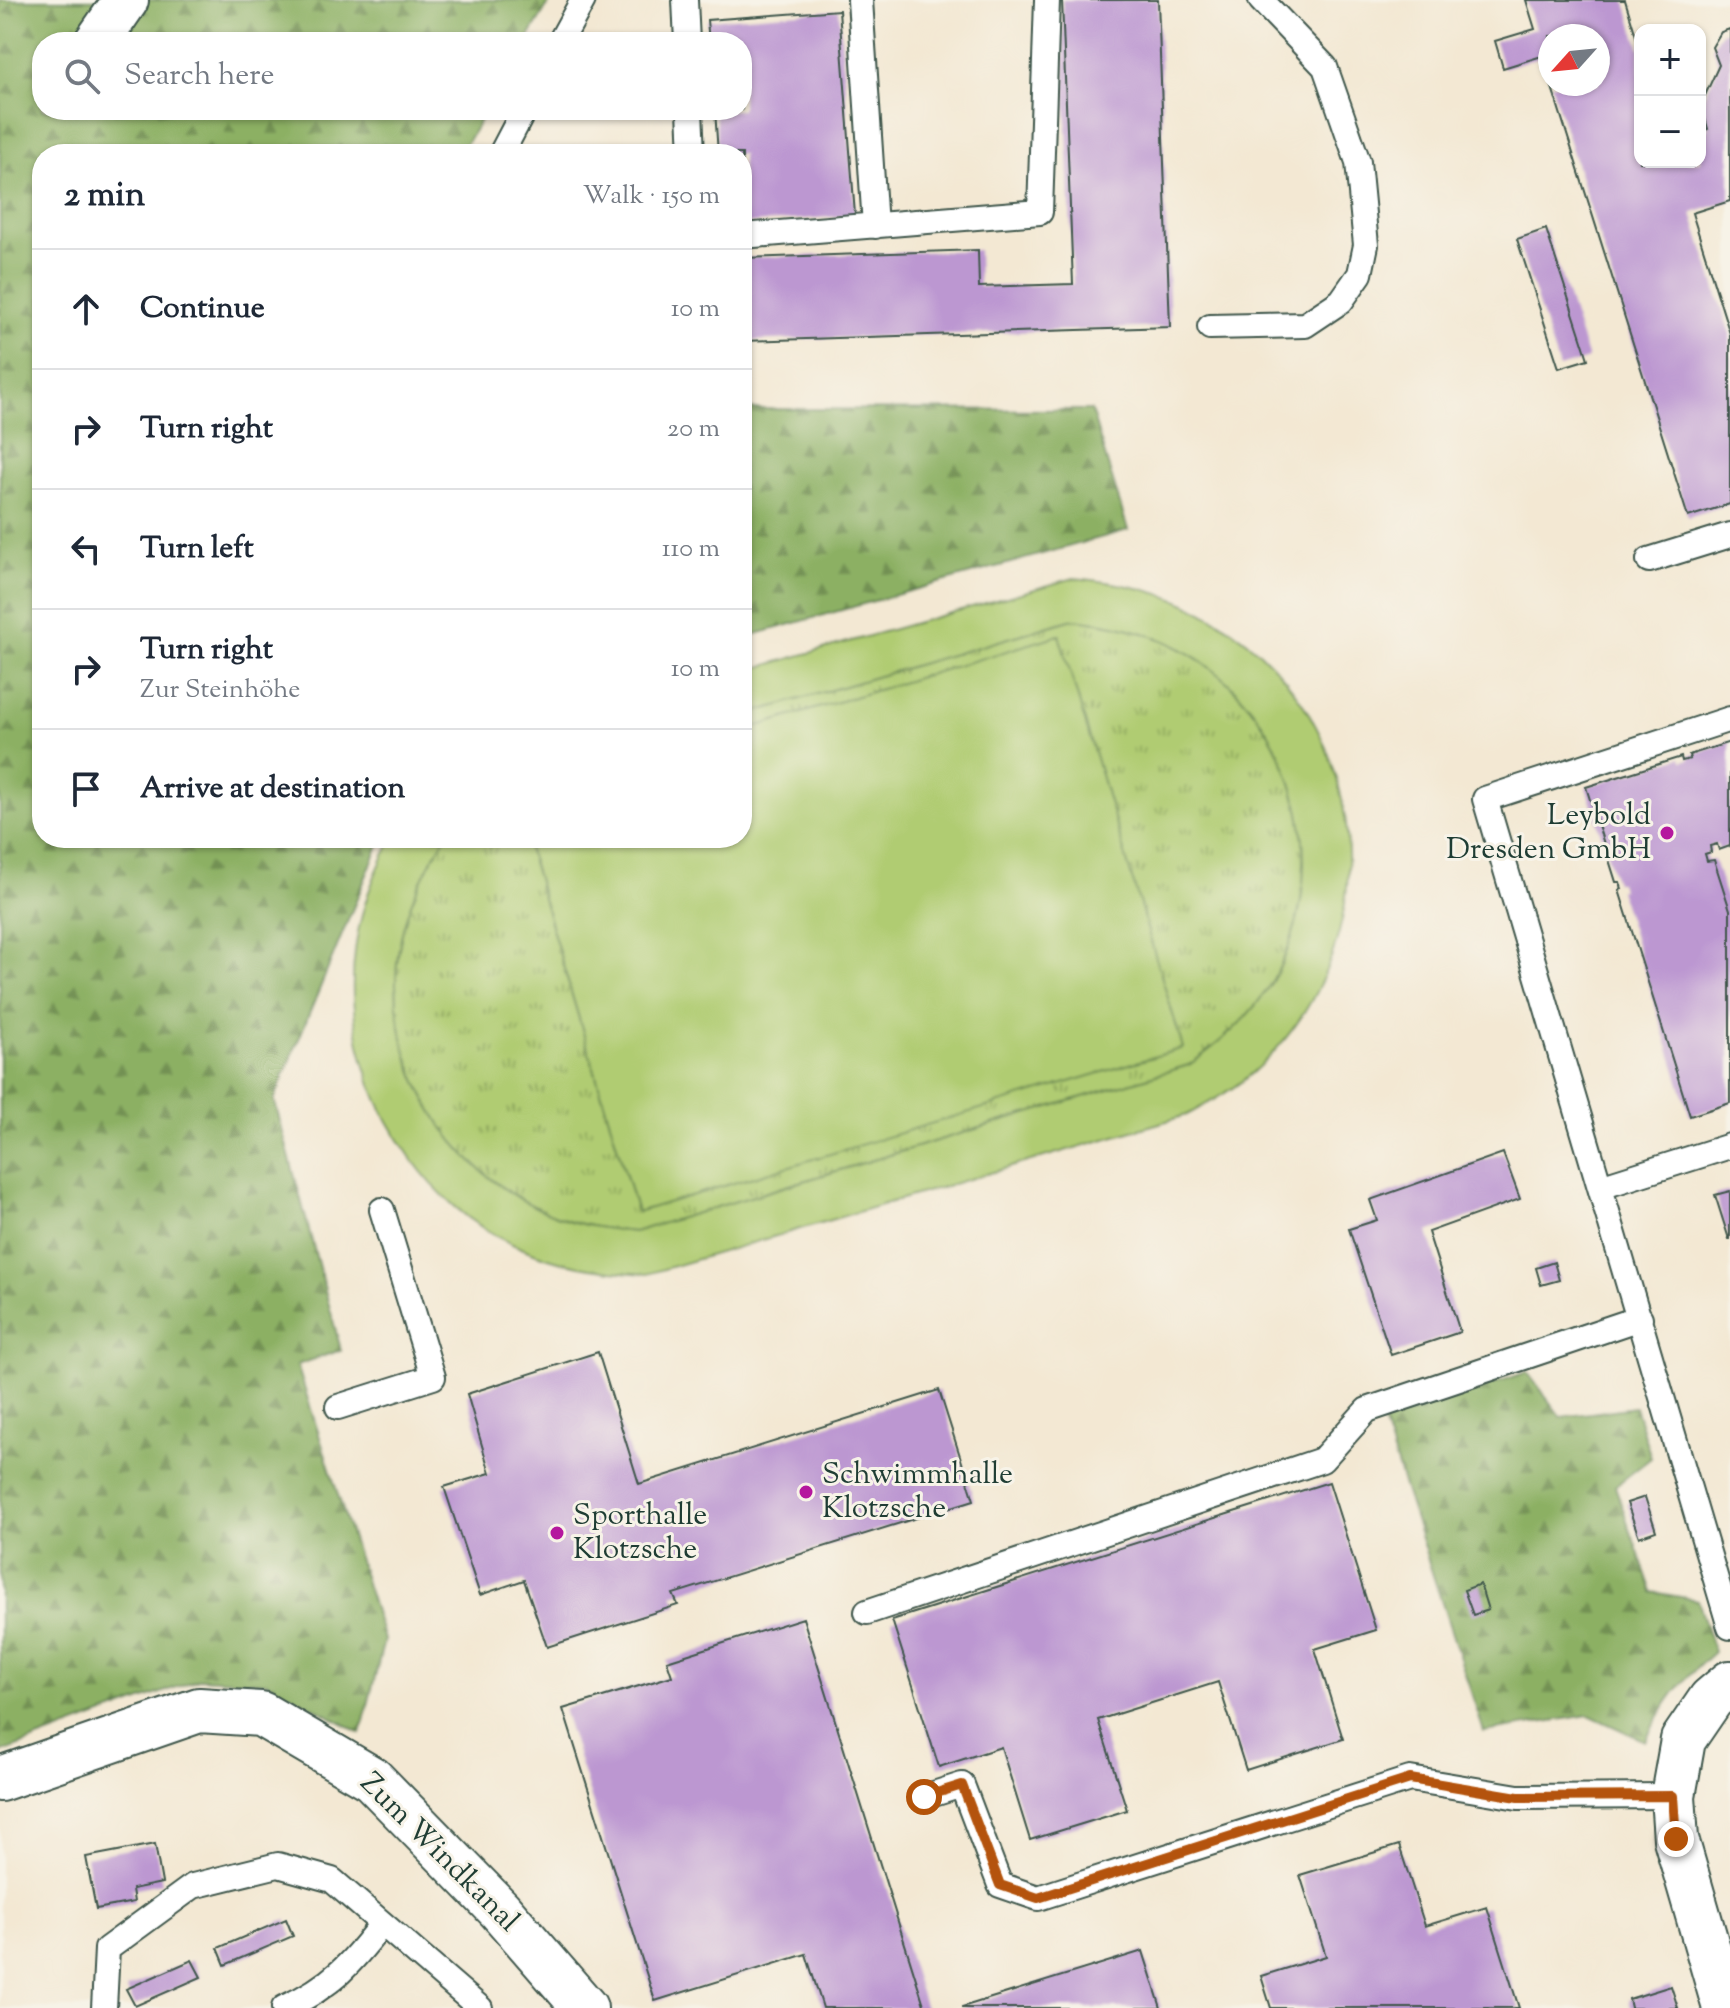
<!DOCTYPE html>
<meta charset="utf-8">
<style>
:root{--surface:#fff;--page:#f2f2f3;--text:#1f2937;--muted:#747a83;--line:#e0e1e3}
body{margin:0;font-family:"Sorts Mill Goudy",serif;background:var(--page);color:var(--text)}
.controls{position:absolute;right:24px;top:24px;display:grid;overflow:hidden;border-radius:16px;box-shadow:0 2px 6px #0004}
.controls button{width:72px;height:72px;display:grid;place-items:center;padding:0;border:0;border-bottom:2px solid var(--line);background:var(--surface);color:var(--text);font:40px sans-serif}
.compass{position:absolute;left:1538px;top:24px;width:72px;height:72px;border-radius:50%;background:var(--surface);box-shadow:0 2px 6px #0004;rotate:243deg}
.stop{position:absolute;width:24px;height:24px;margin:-18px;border:6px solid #b45309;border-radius:50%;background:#fff}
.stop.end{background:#b45309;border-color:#fff;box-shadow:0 2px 8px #0008}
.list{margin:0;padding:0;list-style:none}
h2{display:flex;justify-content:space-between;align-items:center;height:104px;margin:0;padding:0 32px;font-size:34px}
h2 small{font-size:26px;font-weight:400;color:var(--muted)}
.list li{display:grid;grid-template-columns:52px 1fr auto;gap:24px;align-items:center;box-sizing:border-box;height:120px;padding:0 32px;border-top:2px solid var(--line)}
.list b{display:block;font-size:30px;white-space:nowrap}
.list p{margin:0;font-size:26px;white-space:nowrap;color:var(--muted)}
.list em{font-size:26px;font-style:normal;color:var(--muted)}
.icon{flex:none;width:44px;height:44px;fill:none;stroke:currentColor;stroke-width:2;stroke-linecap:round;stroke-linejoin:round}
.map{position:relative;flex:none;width:1730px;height:2008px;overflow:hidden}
.search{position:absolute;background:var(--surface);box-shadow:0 2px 6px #0004;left:32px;top:32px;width:720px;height:88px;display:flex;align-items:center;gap:20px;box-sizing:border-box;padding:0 28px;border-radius:32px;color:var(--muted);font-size:30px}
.panel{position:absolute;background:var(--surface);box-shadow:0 2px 6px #0004;left:32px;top:144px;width:720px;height:704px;border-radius:32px}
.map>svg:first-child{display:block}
</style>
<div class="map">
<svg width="1730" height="2008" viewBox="0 0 1730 2008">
<defs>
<pattern id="grass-tufts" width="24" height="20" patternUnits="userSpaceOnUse" patternTransform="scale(2)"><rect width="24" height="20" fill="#b0cc72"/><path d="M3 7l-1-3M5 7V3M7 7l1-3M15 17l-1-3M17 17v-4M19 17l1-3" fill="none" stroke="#8fa75e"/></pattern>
<pattern id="forest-firs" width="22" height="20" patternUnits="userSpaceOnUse" patternTransform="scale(2)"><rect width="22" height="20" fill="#8cb064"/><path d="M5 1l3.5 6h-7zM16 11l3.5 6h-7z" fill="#729053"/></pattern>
</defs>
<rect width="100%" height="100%" fill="#f7f3e8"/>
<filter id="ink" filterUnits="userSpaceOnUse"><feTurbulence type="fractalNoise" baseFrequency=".0125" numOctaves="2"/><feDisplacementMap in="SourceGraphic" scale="16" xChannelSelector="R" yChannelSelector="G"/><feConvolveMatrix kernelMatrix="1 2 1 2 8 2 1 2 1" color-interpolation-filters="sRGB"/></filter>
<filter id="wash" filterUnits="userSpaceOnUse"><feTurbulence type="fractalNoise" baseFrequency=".006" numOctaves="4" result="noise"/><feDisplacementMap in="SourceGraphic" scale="32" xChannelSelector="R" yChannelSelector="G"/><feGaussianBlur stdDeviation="1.8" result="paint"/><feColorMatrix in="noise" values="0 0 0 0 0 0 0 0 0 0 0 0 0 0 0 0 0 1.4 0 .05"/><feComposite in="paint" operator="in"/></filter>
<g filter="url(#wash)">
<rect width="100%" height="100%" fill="#f3e8d3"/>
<path fill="url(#grass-tufts)" stroke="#688453" stroke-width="2" d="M 1073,619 C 1106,622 1136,628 1167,642 C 1298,701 1345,876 1264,994 C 1244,1023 1218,1045 1189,1065 L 634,1232 C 607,1229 581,1226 556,1216 C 447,1175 376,1053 401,937 C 409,901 425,869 445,838 L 525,838 L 637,1212 L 1059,636 L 742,731 L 742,716 Z"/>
<path fill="url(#forest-firs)" stroke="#56764c" stroke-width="2" d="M 0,0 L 551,0 L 526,42 L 42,42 L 42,110 L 486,110 L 460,154 L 42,154 L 42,838 L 382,838 L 274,1099 L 341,1350 L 297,1365 L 384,1640 L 361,1733 L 266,1682 L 201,1678 L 0,1753 Z
M 742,409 L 1091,410 L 1128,530 L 742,638 Z
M 1527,1372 L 1561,1417 L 1635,1407 L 1651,1458 L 1615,1486 L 1652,1592 L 1698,1600 L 1714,1652 C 1679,1683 1667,1699 1645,1741 L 1589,1715 L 1484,1732 L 1383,1422 Z"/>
<path fill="#b0cc72" stroke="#688453" stroke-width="2" d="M 1074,578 C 1113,582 1150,588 1186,604 C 1372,688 1403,940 1253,1072 C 1233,1090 1210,1102 1187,1115 L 647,1274 C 597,1271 558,1265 512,1244 C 472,1226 436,1193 411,1158 C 340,1059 334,945 393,838 L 445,838 C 425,869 409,901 401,937 C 376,1053 447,1175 556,1216 C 581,1226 607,1229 634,1232 L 1189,1065 C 1218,1045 1244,1023 1264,994 C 1345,876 1298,701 1167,642 C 1136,628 1106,622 1073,619 L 742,716 L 742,672 Z
M 1059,635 L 1183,1048 L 637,1212 L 525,838 L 742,838 L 742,731 Z"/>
<g id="blocks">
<path fill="#bc97d1" d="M 1062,0 L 1158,0 L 1170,327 L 742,341 L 742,258 L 978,250 L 979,287 L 1073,284 Z
M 1526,0 L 1625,0 L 1640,49 L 1640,162 L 1700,162 L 1700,132 L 1708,129 L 1701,104 L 1719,65 L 1712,47 L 1721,32 L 1730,29 L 1730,201 L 1692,213 L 1730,334 L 1730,504 L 1688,517 L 1551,84 L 1598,84 L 1598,36 L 1550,36 L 1550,78 L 1542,56 L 1503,68 L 1495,41 L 1535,29 Z
M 839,10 L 855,215 L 742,224 L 742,154 L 718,154 L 715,110 L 742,110 L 742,42 L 709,42 L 707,20 Z
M 1546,229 L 1588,359 L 1559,368 L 1517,239 Z
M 1730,742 L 1730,846 L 1719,850 L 1717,844 L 1710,846 L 1711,852 L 1705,854 L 1707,861 L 1714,860 L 1730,910 L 1730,1103 L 1690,1116 L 1619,890 L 1622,889 L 1620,882 L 1616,882 L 1586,787 L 1681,757 L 1682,761 L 1690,759 L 1689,755 Z
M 1503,1153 L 1520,1199 L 1428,1232 L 1460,1332 L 1391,1355 L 1349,1229 L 1377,1220 L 1370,1200 Z
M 1730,1191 L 1730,1239 L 1729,1239 L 1715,1195 Z
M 1554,1262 L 1559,1280 L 1541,1285 L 1536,1268 Z
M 598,1352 L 639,1484 L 939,1390 L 974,1500 L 673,1594 L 678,1605 L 547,1647 L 524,1580 L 480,1595 L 444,1487 L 490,1473 L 467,1394 Z
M 1329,1482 L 1376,1630 L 1315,1649 L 1343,1739 L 1246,1770 L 1218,1682 L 1098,1720 L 1127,1810 L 1030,1840 L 1001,1747 L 939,1767 L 892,1620 Z
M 1645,1497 L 1656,1531 L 1639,1537 L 1627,1503 Z
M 1480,1584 L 1488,1610 L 1473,1615 L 1464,1590 Z
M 803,1618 L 925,2008 L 823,2008 L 806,1954 L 655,2001 L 563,1709 L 672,1676 L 667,1661 Z
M 155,1844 L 162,1883 L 132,1889 L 134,1902 L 96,1909 L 86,1857 Z
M 1399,1845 L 1425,1926 L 1487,1907 L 1519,2008 L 1271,2008 L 1261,1976 L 1326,1956 L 1300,1875 Z
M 286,1919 L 293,1936 L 225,1965 L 218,1948 Z
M 1143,1951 L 1161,2008 L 962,2008 L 962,2007 Z
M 192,1960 L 201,1977 L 135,2006 L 126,1989 Z
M 1671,1986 L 1678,2008 L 1631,2008 L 1629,1999 Z"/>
</g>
</g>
<g filter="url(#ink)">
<use href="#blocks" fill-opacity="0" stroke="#3f574c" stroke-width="2"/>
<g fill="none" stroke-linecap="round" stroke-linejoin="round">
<defs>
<path id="lane" d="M 685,0 L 687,42
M 860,0 L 875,226
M 560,42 L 583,0
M 690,110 L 692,154
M 501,154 L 524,110
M 742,236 L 1040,212 L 1047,0
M 1210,327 L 1305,325 L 1341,301 L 1360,274 L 1366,245 L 1358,162 L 1325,67 L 1261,0
M 1649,560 L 1730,535
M 1730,719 L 1485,799 L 1730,1627
M 1600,1187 L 1730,1146
M 338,1407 L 433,1377 L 382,1210
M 867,1612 L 1322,1460 L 1367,1410 L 1640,1318
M 924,1797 L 962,1785 L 1000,1885 L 1038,1898 L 1410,1779 L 1518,1797 L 1673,1796
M 104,2008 L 107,1949 L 193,1886 L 278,1865 L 332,1880 L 480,2008
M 284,2008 C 332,1986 351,1964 382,1924"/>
<path id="street" d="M 97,42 L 126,0
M 0,1779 L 199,1710 L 261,1714 L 372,1779 L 500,1910 L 585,2008
M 1725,2008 L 1676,1839 L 1673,1796 L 1683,1740 L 1711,1699 L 1730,1683"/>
</defs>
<use href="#lane" stroke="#3f574c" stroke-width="28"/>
<use href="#street" stroke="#3f574c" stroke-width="48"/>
<use href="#lane" stroke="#fff" stroke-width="24"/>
<use href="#street" stroke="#fff" stroke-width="44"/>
</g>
</g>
<g fill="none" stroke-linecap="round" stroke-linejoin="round" filter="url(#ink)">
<path stroke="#b45309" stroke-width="10" d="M 924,1797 L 962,1785 L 1000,1885 L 1038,1898 L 1410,1779 L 1518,1797 L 1673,1796 L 1676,1839"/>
</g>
<g fill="#b5179e" stroke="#f7f3e8" stroke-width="3">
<circle cx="1667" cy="833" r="8"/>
<circle cx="806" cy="1492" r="8"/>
<circle cx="557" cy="1533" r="8"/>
</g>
<g text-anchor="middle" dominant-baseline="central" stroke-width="6" stroke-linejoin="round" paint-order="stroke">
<g font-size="30" fill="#1f3d34" stroke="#f7f3e8" text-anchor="start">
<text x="1651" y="816" text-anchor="end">Leybold<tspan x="1651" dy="34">Dresden GmbH</tspan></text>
<text x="822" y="1475">Schwimmhalle<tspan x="822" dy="34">Klotzsche</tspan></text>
<text x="573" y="1516">Sporthalle<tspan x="573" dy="34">Klotzsche</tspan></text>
</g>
<g font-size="30" fill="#1f3d34" stroke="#f7f3e8">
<text transform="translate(439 1853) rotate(45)">Zum Windkanal</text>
</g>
</g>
</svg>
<div class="controls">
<button>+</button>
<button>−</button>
</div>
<svg class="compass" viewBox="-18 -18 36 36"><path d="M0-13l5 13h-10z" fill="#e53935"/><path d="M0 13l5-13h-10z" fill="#747a83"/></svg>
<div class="stop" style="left:924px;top:1797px"></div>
<div class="stop end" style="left:1676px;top:1839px"></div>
<div class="search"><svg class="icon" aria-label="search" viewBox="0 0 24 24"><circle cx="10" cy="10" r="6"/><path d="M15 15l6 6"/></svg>Search here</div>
<section class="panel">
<h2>2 min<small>Walk · 150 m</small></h2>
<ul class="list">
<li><svg class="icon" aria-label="ahead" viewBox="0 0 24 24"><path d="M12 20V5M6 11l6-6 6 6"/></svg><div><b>Continue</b></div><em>10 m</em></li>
<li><svg class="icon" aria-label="right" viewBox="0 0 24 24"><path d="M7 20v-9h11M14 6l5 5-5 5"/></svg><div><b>Turn right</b></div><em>20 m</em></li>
<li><svg class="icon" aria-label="left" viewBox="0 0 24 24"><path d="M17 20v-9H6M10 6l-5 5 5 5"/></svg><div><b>Turn left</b></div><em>110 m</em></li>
<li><svg class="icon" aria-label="right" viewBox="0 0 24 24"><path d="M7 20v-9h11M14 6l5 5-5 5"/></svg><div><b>Turn right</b><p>Zur Steinhöhe</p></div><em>10 m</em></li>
<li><svg class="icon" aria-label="arrive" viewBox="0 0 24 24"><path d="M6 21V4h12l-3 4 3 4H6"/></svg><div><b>Arrive at destination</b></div></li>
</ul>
</section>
</div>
